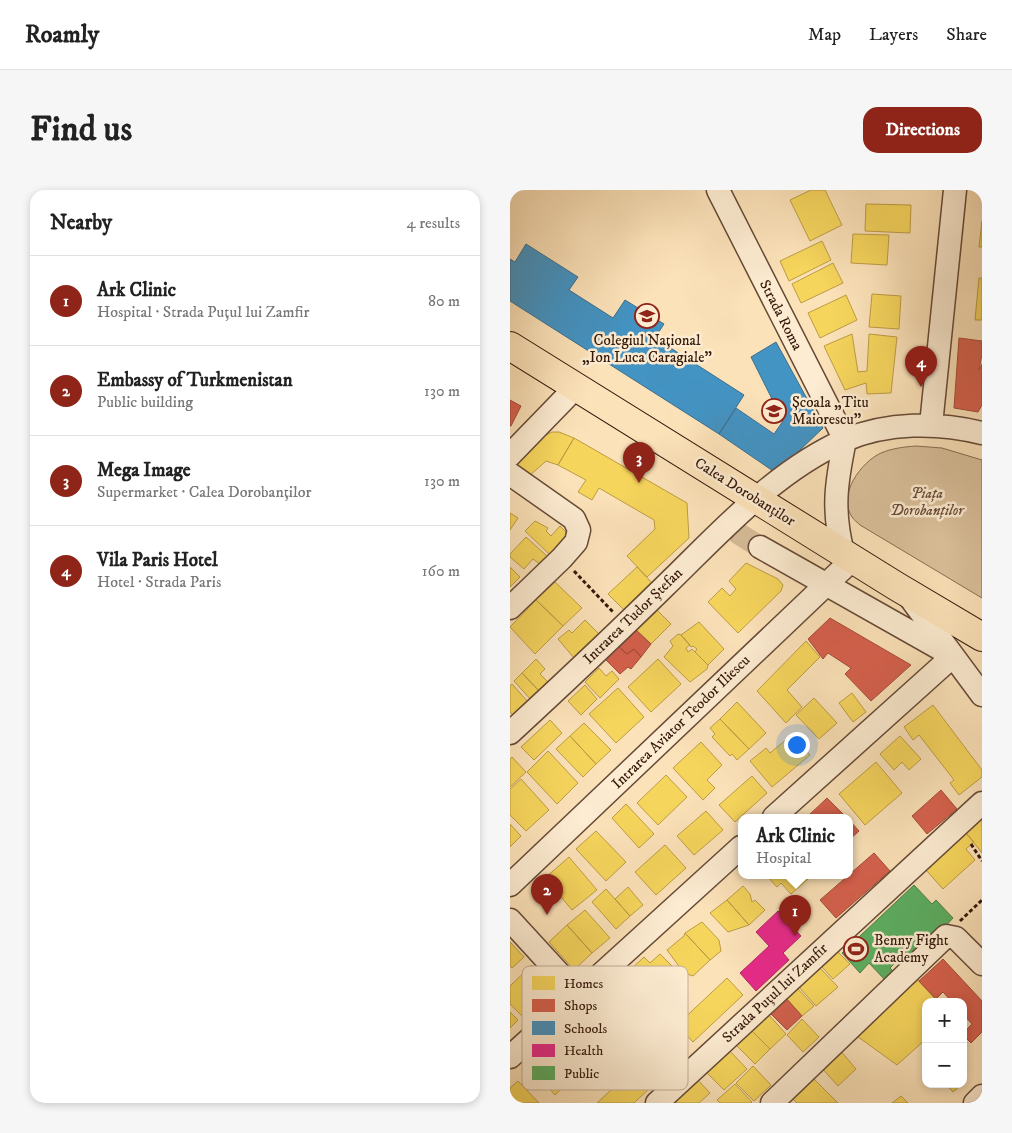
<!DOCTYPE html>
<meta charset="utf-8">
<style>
:root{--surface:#fff;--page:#f6f6f6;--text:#222;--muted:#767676;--line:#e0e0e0;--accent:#8f2418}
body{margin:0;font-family:"IM FELL DW Pica",serif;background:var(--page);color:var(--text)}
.controls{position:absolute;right:15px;bottom:15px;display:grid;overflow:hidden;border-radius:10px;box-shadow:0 2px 8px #0003}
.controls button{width:45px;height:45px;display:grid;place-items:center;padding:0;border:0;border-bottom:1px solid var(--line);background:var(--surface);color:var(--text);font:25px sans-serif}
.you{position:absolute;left:286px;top:554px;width:18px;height:18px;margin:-12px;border:4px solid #fff;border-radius:50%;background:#1a73e8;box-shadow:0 0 0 8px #1a73e833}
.badge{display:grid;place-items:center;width:32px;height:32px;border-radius:50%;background:var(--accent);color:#fff;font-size:16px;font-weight:700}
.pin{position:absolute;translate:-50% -41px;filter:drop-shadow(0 1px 2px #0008)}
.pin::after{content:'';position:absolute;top:26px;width:18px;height:15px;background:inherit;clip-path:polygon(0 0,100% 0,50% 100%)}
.popup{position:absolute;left:228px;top:624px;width:115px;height:65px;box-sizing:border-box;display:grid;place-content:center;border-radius:10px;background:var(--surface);filter:drop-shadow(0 1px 4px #0005);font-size:16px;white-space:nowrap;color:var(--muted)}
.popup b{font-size:19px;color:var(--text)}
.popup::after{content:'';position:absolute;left:50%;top:100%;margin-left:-10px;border:10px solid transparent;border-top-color:var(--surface)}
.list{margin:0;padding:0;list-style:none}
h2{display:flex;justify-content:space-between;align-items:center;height:65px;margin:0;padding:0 20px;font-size:21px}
h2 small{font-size:16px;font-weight:400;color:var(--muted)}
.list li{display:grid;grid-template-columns:32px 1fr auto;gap:15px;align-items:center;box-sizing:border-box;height:90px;padding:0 20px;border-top:1px solid var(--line)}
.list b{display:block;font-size:19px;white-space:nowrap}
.list p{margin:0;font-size:16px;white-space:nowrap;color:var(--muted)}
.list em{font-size:16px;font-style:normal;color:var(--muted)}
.map{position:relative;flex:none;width:472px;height:913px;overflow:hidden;border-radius:15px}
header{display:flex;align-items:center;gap:30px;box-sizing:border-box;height:70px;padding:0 25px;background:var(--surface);border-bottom:1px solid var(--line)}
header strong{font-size:24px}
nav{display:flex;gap:28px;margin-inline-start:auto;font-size:18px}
.intro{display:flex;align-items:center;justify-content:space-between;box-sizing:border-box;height:120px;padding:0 30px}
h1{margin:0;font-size:35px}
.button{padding:12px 22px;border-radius:15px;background:var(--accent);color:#fff;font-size:18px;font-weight:700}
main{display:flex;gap:30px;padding:0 30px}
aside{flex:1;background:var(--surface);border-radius:15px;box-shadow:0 2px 8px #0003}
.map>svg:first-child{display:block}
</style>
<header>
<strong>Roamly</strong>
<nav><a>Map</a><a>Layers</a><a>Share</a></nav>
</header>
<div class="intro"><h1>Find us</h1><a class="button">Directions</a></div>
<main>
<aside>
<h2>Nearby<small>4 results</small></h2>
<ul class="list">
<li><span class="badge">1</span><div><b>Ark Clinic</b><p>Hospital · Strada Puțul lui Zamfir</p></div><em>80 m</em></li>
<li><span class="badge">2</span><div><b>Embassy of Turkmenistan</b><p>Public building</p></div><em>130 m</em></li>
<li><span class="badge">3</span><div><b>Mega Image</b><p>Supermarket · Calea Dorobanților</p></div><em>130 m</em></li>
<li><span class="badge">4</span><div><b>Vila Paris Hotel</b><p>Hotel · Strada Paris</p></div><em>160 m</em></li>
</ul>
</aside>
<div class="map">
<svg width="472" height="913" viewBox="0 0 472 913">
<rect width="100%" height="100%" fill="#fce2b9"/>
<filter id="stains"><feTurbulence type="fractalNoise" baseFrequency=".004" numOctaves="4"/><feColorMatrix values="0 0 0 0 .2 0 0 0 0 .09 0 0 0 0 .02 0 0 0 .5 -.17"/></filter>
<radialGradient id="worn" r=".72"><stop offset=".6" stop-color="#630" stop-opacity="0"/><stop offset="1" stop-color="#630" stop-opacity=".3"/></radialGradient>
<path fill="#dac09b" stroke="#876c52" d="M 406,256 L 432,258 L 472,270 L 472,408 L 350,335 C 348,333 344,330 342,327 C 327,305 351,272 371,263 C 383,258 394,257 406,256 Z"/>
<path fill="#f6d55c" stroke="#bc9c43" d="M 301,0 L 315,0 L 332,35 L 300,51 L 280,10 Z
M 356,14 L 401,15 L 400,43 L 355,41 Z
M 472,31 L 472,57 L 469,57 Z
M 343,44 L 379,45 L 377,75 L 341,73 Z
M 312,51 L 321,70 L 279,91 L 270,71 Z
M 323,73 L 333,93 L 291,113 L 282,94 Z
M 469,88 L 472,88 L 472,130 L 465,130 Z
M 362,104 L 391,106 L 389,139 L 359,137 Z
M 336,105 L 347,130 L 310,148 L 298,123 Z
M 342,144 L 348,182 L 357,181 L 359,144 L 387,147 L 381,203 L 357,204 L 356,193 L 335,200 L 314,156 Z
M 42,242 L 49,242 L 64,248 L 48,275 L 36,271 L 18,287 L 1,275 L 34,246 Z
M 64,248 L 177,313 L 179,348 L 137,387 L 117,366 L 145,339 L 144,330 L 89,298 L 82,310 L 68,302 L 76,290 L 48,275 Z
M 0,323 L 8,328 L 0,340 Z
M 25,331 L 38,338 L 36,341 L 41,346 L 50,336 L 56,342 L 55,349 L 39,364 L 15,341 Z
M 16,347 L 38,367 L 31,375 L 23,369 L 14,379 L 0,367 L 0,364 Z
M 236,373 L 268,389 L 273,395 L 271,401 L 228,443 L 198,412 L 212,398 L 220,406 L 226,399 L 219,391 Z
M 0,377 L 10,387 L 0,397 Z
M 127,377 L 142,393 L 114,420 L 98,404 Z
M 45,392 L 72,418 L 53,436 L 26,410 Z
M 26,410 L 53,436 L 25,464 L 0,437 Z
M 147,420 L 161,434 L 141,454 L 126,440 Z
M 75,430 L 90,445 L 64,468 L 48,449 L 59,440 L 62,443 Z
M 189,432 L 214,459 L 198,475 L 185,462 L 187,459 L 183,456 L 181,457 L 171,445 Z
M 168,444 L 171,445 L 180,455 L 176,458 L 178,462 L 182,459 L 198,475 L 197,479 L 180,492 L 154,467 L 163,456 L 160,451 Z
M 296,451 L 310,467 L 277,500 L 292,517 L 276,533 L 247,501 Z
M 26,469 L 35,479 L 30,484 L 39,493 L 30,502 L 12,483 Z
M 148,469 L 171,494 L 141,522 L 118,497 Z
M 89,478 L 96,486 L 102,481 L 109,489 L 90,508 L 75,492 Z
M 12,483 L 30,502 L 21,510 L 4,491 Z
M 2,494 L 18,512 L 4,526 L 0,522 L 0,496 Z
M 75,495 L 87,509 L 71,525 L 58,511 Z
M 108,498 L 134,527 L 106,553 L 79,524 Z
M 342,503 L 356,522 L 343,532 L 329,513 Z
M 304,508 L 327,533 L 309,549 L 286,525 Z
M 227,512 L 256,543 L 239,559 L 210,529 Z
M 423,515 L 472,580 L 472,587 L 449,605 L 440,593 L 444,590 L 409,545 L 403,550 L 394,537 Z
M 210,529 L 239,559 L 227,570 L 222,564 L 220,566 L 202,547 L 205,544 L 200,538 Z
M 40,530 L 52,543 L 24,570 L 11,557 Z
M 74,533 L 101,560 L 86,574 L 60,546 Z
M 283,544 L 300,565 L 262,597 L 240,571 L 256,558 L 260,563 Z
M 60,546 L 86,574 L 73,587 L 46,559 Z
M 390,546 L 411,569 L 399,580 L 392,572 L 384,580 L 370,564 Z
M 191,552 L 212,575 L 197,590 L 205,598 L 193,610 L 163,578 Z
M 38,561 L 68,593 L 47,614 L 17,582 Z
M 2,567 L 16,582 L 0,597 L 0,569 Z
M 366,572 L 392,603 L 355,635 L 329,604 Z
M 156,585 L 177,607 L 148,635 L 127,613 Z
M 242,586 L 257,603 L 225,632 L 209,615 Z
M 11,589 L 39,620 L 16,641 L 0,625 L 0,599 Z
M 116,614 L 144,644 L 129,658 L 102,628 Z
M 196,621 L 213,640 L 184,665 L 167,646 Z
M 472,629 L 472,663 L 456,643 Z
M 0,634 L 11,646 L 0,657 Z
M 86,641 L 116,672 L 96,691 L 66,659 Z
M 456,643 L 464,652 L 456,659 L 465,670 L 433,699 L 415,679 Z
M 155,655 L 176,678 L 146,705 L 125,682 Z
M 59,667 L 87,700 L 62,720 L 35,688 Z
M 256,685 L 295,685 L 299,688 L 281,704 L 271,693 L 267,697 Z
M 233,696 L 240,704 L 242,712 L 245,710 L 255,720 L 239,735 L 217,710 Z
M 118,697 L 133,715 L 120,726 L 105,709 Z
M 96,699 L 120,726 L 106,739 L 82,712 Z
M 217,710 L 239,735 L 218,742 L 200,723 Z
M 75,720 L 100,748 L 82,763 L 57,735 Z
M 192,732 L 209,750 L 211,761 L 200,770 L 175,743 Z
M 57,735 L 82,763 L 64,780 L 39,752 Z
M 175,743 L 200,770 L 183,786 L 174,783 L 157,760 L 174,746 Z
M 0,752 L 14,767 L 2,778 L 0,776 Z
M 328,762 L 340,774 L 323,789 L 312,777 Z
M 150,764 L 170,784 L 158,796 L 153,791 L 141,803 L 119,781 L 134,767 L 140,773 Z
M 22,775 L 44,798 L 14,828 L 0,814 L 0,796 Z
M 309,777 L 328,797 L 306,816 L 288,796 Z
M 405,787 L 428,812 L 416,812 L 416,849 L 387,875 L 344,844 Z
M 116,788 L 143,818 L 109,850 L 81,820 Z
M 217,788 L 233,805 L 183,852 L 167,835 Z
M 286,797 L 304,816 L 292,826 L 275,807 Z
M 0,822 L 8,830 L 0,838 Z
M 258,824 L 276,844 L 260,859 L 241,840 Z
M 73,826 L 102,858 L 88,871 L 59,840 Z
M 292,829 L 309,847 L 293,862 L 277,845 Z
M 59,840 L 83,866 L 69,879 L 44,852 Z
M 241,840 L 260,859 L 245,874 L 226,855 Z
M 34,854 L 64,887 L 45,905 L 15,871 Z
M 217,858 L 237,879 L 214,900 L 194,880 Z
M 329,859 L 346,879 L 328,896 L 310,876 Z
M 144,860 L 157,874 L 137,893 L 141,897 L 124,913 L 87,913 Z
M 243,876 L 261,895 L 244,911 L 226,893 Z
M 302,887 L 328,913 L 287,913 L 281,907 Z
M 186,888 L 200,903 L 189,913 L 167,913 L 164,910 Z
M 8,891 L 29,913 L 0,913 L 0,898 Z
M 225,894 L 242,912 L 241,913 L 210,913 L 207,910 Z
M 436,894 L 452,894 L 443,902 Z
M 391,906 L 398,913 L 382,913 Z"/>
<path fill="#d6604d" stroke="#a54a39" d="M 449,148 L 472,151 L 472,164 L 469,180 L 472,174 L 472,215 L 468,222 L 444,218 Z
M 0,210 L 11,216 L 1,236 L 0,236 Z
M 229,337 L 253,352 L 245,365 L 221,350 Z
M 320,428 L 401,475 L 361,511 L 335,484 L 341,478 L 318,463 L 313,469 L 298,449 Z
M 126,440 L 141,454 L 131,467 L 124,459 L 117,464 L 108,456 Z
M 108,456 L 117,464 L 124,459 L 131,467 L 121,479 L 118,477 L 110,484 L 95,469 Z
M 431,600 L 447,619 L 417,644 L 402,626 Z
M 317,608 L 336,627 L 297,627 Z
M 339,630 L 349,641 L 339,650 Z
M 364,663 L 380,681 L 326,728 L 310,710 Z
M 433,769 L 472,811 L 472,842 L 461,853 L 453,845 L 453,843 L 462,834 L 453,824 L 453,812 L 442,812 L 433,802 L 426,809 L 409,791 Z
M 275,807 L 292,826 L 277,840 L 259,822 Z"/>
<path fill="#4393c3" stroke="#3e6e8c" d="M 16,54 L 68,87 L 59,100 L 103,128 L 115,110 L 154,134 L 145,148 L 234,205 L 209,244 L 0,111 L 0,69 L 5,72 Z
M 266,152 L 313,238 L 266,283 L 209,244 L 226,218 L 264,244 L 273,231 L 241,167 Z"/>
<path fill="#e7298a" stroke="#b12464" d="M 268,721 L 291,746 L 273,763 L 279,770 L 246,801 L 230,783 L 259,756 L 246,742 Z"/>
<path fill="#5aae61" stroke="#4f8147" d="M 404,695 L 422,714 L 426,710 L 443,728 L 404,771 L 396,762 L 380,778 L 384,782 L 375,790 L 359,773 L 350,783 L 332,763 Z"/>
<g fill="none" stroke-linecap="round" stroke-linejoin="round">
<path stroke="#d4ba96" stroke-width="22" stroke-dasharray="22 11" stroke-linecap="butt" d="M 226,342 L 250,357"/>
<defs>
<path id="minor" d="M 208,0 L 335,250
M 421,235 L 445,0
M 0,265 L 66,197
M 0,284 L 64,329 L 69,340 L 66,352 L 52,368 L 0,418
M 250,357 L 443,466
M 333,363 C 322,320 326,293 335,250
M 398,405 L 472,505
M 0,543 C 52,495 103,447 154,397 C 209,344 263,282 335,250 C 378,232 427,232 472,243
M 264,627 L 443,466
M 0,695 L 343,369
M 0,730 L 68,804
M 0,867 L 231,657
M 147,913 L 472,613
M 262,913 L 436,746 L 446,748 L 472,774
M 465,913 L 472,906"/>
<path id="major" d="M 0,156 L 386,396 L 472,447"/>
</defs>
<use href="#minor" stroke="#664a36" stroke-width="25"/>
<use href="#major" stroke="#34180a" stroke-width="30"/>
<path stroke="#34180a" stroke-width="3" stroke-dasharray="4 2.5" stroke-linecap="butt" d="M 64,381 L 103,422
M 461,654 L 472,671
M 450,731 L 472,710"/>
<use href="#minor" stroke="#fdecd2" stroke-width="22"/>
<use href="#major" stroke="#fce2b9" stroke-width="28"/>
</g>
<defs>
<symbol id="school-ring" viewBox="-11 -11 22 22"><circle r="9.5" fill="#fdecd2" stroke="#8f2418" stroke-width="1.5"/><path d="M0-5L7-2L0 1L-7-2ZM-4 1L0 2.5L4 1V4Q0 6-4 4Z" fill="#8f2418"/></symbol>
<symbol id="stadium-ring" viewBox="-11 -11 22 22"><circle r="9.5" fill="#fdecd2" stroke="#8f2418" stroke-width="1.5"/><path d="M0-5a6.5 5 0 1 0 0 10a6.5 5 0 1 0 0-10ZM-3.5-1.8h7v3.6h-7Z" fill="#8f2418"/></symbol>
</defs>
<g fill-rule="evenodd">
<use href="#school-ring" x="123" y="112" width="28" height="28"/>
<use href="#school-ring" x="250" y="207" width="28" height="28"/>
<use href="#stadium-ring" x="332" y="745" width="28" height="28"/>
</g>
<g text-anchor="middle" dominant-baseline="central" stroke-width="5" stroke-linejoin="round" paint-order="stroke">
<g font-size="15" fill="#34180a" stroke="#fdecd2">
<text transform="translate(271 125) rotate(63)">Strada Roma</text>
<text transform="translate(235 302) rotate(32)">Calea Dorobanților</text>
<text transform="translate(123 426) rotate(-44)">Intrarea Tudor Ștefan</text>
<text transform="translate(171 532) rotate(-44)">Intrarea Aviator Teodor Iliescu</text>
<text transform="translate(265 803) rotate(-43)">Strada Puțul lui Zamfir</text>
</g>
<g font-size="15" fill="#34180a" stroke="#fdecd2" text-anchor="start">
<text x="137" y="150" text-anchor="middle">Colegiul Național<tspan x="137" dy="17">„Ion Luca Caragiale”</tspan></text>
<text x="282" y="212">Școala „Titu<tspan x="282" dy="17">Maiorescu”</tspan></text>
<text x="364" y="750">Benny Fight<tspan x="364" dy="17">Academy</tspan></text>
</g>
<g font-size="15" font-style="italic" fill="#664a36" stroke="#fdecd2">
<text x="417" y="303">Piața<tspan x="417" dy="17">Dorobanților</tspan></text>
</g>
</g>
<rect x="12" y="776" width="166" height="124" rx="8" fill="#fdecd2" stroke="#c1ac96" stroke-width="1"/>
<rect x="22" y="786" width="23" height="14" fill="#f6d55c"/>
<rect x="22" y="809" width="23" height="13" fill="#d6604d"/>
<rect x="22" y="831" width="23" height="14" fill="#4393c3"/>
<rect x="22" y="854" width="23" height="13" fill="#e7298a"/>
<rect x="22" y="876" width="23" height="14" fill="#5aae61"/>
<g font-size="14" fill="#34180a">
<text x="54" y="798">Homes</text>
<text x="54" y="820">Shops</text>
<text x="54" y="843">Schools</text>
<text x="54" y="865">Health</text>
<text x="54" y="888">Public</text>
</g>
<rect width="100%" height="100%" filter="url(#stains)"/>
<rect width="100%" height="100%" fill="url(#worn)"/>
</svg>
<div class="controls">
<button>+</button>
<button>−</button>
</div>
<div class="you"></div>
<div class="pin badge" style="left:285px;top:746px">1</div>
<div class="popup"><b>Ark Clinic</b>Hospital</div>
<div class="pin badge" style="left:37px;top:725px">2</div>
<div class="pin badge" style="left:129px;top:293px">3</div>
<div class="pin badge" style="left:411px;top:197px">4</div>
</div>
</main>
